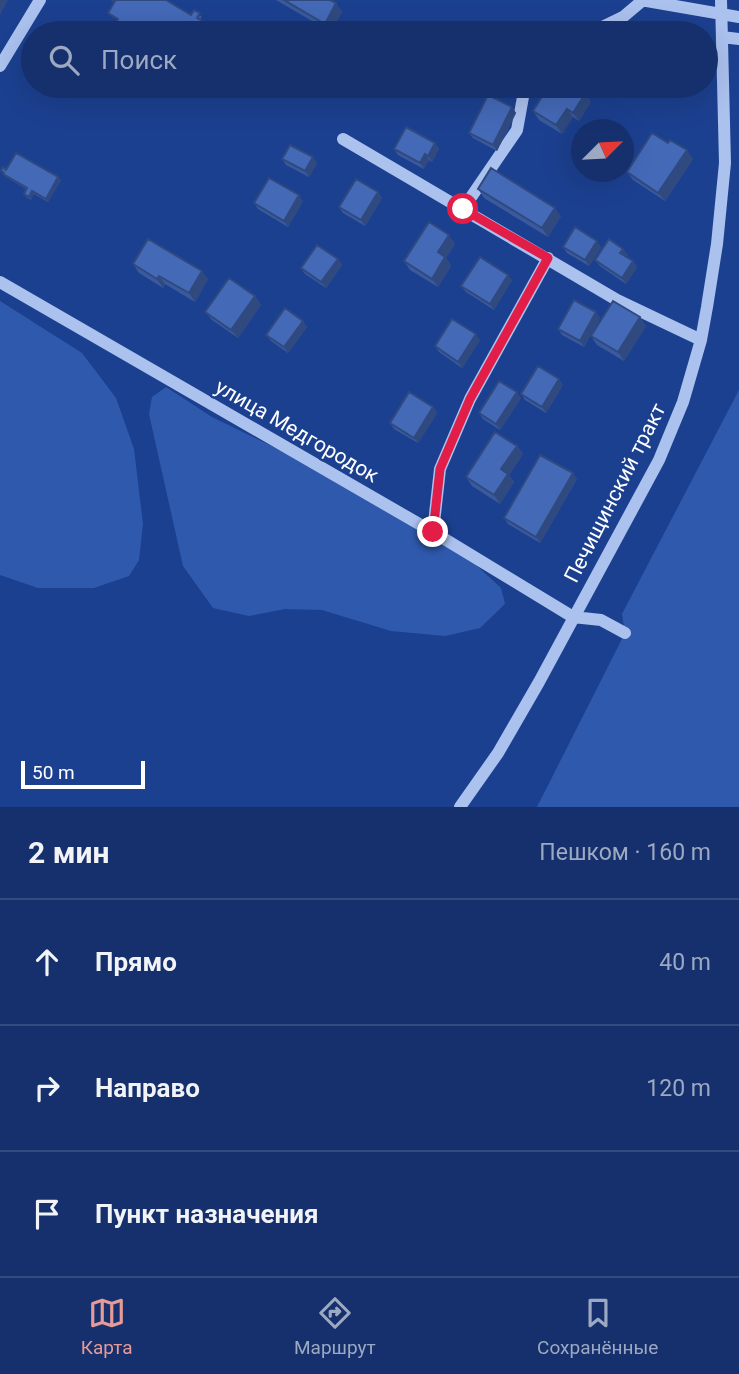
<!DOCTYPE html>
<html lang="ru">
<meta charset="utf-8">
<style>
:root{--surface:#15306c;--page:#1e3872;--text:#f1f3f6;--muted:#9da9c2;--line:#344b7f;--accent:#e69b98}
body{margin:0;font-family:Roboto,sans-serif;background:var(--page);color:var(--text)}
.compass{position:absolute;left:571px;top:119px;width:63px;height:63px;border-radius:50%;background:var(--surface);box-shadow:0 7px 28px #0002;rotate:66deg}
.scale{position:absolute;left:21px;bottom:18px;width:124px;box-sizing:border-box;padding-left:7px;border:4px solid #fff;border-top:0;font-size:19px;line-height:24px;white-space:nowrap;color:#fff;-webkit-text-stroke:5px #1c4090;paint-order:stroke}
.stop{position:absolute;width:21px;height:21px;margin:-16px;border:5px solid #e11d48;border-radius:50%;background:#fff}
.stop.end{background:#e11d48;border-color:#fff;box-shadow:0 2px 7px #0008}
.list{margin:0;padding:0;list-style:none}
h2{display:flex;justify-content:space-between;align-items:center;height:91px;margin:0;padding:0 28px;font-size:30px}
h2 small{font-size:23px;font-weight:400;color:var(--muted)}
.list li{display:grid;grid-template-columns:46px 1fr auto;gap:21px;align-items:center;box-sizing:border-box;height:126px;padding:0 28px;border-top:2px solid var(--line)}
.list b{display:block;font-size:26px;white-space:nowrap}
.list em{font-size:23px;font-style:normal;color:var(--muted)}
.icon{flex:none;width:38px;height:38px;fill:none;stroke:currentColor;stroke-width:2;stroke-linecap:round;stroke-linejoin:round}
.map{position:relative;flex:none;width:739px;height:807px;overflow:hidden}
.search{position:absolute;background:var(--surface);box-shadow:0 7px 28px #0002;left:21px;right:21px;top:21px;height:77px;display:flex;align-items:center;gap:18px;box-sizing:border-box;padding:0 24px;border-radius:38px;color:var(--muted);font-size:26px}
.sheet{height:469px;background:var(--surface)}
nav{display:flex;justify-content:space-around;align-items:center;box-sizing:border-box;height:98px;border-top:2px solid var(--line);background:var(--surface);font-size:19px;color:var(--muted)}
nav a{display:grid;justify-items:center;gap:4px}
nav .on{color:var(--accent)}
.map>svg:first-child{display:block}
</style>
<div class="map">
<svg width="739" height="807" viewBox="0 0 739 807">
<rect width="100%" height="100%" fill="#1c4090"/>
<path fill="#2f59ad" d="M 0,301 L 82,353 L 116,398 L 134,449 L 143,524 L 139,560 L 129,576 L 94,588 L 38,588 L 0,575 Z
M 166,387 L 212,417 L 321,470 L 475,564 L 501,588 L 505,604 L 480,628 L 445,636 L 391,631 L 322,610 L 285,609 L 249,616 L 213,608 L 183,566 L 149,414 L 152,397 Z
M 739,390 L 739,807 L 537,807 L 625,633 L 622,614 Z"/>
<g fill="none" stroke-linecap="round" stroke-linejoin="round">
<path stroke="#abc1ee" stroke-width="12" d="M 641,0 L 739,17
M 590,33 L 623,17 L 642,1
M 722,37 L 739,39
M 0,66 L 40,0
M 343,139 L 617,300 L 701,340
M 463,209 L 517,130 L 525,86
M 0,282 L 433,532 L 573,617 L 601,620 L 625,633
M 433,532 L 440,469 L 470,399 L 548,258
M 460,807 L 498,753 L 539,682 L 659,460 L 683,402 L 701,340 L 707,307 L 717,244 L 725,163 L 721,0"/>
</g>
<path fill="#3a5a9d" d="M 111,0 L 166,0 L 191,15 L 202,16 L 200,20 L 213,29 L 211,33 L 139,33 L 127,26 L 124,30 L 118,27 L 116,24 L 118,20 L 111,16 L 108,13 L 114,2 Z
M 276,0 L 330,0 L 336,3 L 342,12 L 331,32 Z
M 359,86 L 372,86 L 369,91 Z
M 536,92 L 585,94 L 591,102 L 579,121 L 573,117 L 562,134 L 539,120 L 533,111 L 541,98 Z
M 512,107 L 516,113 L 497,151 L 473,138 L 469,133 Z
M 435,143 L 439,149 L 432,162 L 429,160 L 424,169 L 398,155 L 394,149 Z
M 282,159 L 317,163 L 309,177 L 286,165 Z
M 693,159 L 665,201 L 633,180 L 627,172 Z
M 1,170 L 6,170 L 61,180 L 48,202 L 34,194 L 31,200 L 26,197 L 24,194 L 26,189 L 6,177 Z
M 478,189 L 561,216 L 548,237 L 484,198 Z
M 378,192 L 382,198 L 365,226 L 343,213 L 339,207 Z
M 303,201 L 288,227 L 258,209 L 254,203 Z
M 455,244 L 446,258 L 451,266 L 438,287 L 410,270 L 404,261 Z
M 563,247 L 601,247 L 589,266 L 567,253 Z
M 628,255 L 626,257 L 633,261 L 637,267 L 626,284 L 600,266 L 595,260 Z
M 338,259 L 342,265 L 326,288 L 305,274 L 301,268 Z
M 133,264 L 208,279 L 195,302 L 165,284 L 163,288 L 139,273 Z
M 512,280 L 494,310 L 466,292 L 461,286 Z
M 255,296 L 261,305 L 238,338 L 212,320 L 205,312 Z
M 600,318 L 584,347 L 562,335 L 558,329 Z
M 646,326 L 624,361 L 597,345 L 591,336 Z
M 307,327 L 288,353 L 271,341 L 266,335 Z
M 480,340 L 462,368 L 439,352 L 435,346 Z
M 563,385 L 546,413 L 525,400 L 521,394 Z
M 521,398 L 500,430 L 483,419 L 479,413 Z
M 433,407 L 437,413 L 418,443 L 394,429 L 390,423 Z
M 517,446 L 523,454 L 509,475 L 514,482 L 500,504 L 472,486 L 466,477 Z
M 577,479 L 540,543 L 508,524 L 504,518 Z"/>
<path fill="#304a80" d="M 0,0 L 8,0 L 0,15 Z
M 336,3 L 342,12 L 331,32 L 325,24 Z
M 211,26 L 213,29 L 211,33 L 207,33 Z
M 366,86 L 372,86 L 369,91 Z
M 585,94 L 591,102 L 579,121 L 573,113 Z
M 512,107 L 516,113 L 497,151 L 493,145 Z
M 567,109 L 573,117 L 562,134 L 556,125 Z
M 435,143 L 439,149 L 432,162 L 428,156 Z
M 687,150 L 693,159 L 665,201 L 658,193 Z
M 425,154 L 429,160 L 424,169 L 420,163 Z
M 313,157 L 317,163 L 309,177 L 305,171 Z
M 58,177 L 61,180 L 48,202 L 46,199 Z
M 32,191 L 34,194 L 31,200 L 29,197 Z
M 378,192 L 382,198 L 365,226 L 361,220 Z
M 299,195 L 303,201 L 288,227 L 284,221 Z
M 555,208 L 561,216 L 548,237 L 542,228 Z
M 449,235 L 455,244 L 446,258 L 451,266 L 438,287 L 432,279 L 438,252 Z
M 597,241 L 601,247 L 589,266 L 585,260 Z
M 623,249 L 628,255 L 625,259 L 620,253 Z
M 338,259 L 342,265 L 326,288 L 321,282 Z
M 633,261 L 637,267 L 626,284 L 622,278 Z
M 202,271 L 208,279 L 195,302 L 189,293 Z
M 508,275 L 512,280 L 494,310 L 490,304 Z
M 159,276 L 165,284 L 163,288 L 157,279 Z
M 255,296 L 261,305 L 238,338 L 231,330 Z
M 596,312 L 600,318 L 584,347 L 580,341 Z
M 640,317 L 646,326 L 624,361 L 618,352 Z
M 303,321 L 307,327 L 288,353 L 284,347 Z
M 476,334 L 480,340 L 462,368 L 458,362 Z
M 559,379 L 563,385 L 546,413 L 542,407 Z
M 517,392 L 521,398 L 500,430 L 496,424 Z
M 433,407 L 437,413 L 418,443 L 414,438 Z
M 517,446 L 523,454 L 509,475 L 514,482 L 500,504 L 494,495 L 501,469 Z
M 573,473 L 577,479 L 540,543 L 536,537 Z"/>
<path fill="#4469b7" stroke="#304a80" stroke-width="2" d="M 113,0 L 166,0 L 191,15 L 194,10 L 200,13 L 197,18 L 211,26 L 207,33 L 142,33 L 125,23 L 122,27 L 116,24 L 118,19 L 108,13 L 115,1 Z
M 284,0 L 330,0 L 336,3 L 325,24 Z
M 540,86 L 572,86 L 585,94 L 573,113 L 567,109 L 556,125 L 533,111 L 543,95 L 536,92 Z
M 488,95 L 512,107 L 493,145 L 469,133 Z
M 406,127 L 435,143 L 428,156 L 425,154 L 420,163 L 394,149 Z
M 652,133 L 668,143 L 670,140 L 687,150 L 658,193 L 627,172 Z
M 290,145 L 313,157 L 305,171 L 282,159 Z
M 16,153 L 58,177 L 46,199 L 32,191 L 29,197 L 24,194 L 27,188 L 3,174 L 4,173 L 1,170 L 3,167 L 6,170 Z
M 491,168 L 555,208 L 542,228 L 478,189 Z
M 269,178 L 299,195 L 284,221 L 254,203 Z
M 356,179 L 378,192 L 361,220 L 339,207 Z
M 429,222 L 449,235 L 438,252 L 445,257 L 432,279 L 404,261 Z
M 575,227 L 597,241 L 585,260 L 563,247 Z
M 148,239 L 202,271 L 189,293 L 159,276 L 157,279 L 133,264 Z
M 609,239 L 623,249 L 620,253 L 633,261 L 622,278 L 595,260 Z
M 317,245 L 338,259 L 321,282 L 301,268 Z
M 480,257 L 508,275 L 490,304 L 461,286 Z
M 229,278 L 255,296 L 231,330 L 205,312 Z
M 574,300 L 596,312 L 580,341 L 558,329 Z
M 613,301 L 640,317 L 618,352 L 591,336 Z
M 285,308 L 303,321 L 284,347 L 266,335 Z
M 452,319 L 476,334 L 458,362 L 435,346 Z
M 538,366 L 559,379 L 542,407 L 521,394 Z
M 499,381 L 517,392 L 496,424 L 479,413 Z
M 409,392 L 433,407 L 414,438 L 390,423 Z
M 495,432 L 517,446 L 501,469 L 508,474 L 494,495 L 466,477 Z
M 540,455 L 573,473 L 536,537 L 504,518 Z"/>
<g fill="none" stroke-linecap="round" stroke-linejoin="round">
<path stroke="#e11d48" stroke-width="9" d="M 433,532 L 440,469 L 470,399 L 548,258 L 463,209"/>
</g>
<g text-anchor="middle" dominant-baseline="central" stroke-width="5" stroke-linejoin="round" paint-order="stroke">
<g font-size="21" fill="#fff" stroke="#1c4090">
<text transform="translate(297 431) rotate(30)">улица Медгородок</text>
<text transform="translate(615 493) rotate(-63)">Печищинский тракт</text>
</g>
</g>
</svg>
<svg class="compass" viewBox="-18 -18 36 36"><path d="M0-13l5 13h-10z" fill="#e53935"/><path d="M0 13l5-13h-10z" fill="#9da9c2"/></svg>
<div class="scale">50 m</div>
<div class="stop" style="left:463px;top:209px"></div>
<div class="stop end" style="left:433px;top:532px"></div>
<div class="search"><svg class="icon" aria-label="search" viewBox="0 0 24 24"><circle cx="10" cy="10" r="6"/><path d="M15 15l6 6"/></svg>Поиск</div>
</div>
<section class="sheet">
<h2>2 мин<small>Пешком · 160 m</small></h2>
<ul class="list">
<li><svg class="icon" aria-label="ahead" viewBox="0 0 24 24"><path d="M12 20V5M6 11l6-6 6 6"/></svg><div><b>Прямо</b></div><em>40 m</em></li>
<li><svg class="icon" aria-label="right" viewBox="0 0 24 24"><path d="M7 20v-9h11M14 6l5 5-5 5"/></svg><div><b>Направо</b></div><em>120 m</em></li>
<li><svg class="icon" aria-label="arrive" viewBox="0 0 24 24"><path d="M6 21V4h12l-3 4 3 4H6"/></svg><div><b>Пункт назначения</b></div></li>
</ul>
</section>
<nav>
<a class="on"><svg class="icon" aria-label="map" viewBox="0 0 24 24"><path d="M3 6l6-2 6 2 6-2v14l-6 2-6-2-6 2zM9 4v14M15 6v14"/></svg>Карта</a>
<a><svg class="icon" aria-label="directions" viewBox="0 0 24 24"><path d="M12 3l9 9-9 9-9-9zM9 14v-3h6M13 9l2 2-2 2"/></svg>Маршрут</a>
<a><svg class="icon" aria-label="saved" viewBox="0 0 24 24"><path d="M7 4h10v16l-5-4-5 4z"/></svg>Сохранённые</a>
</nav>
